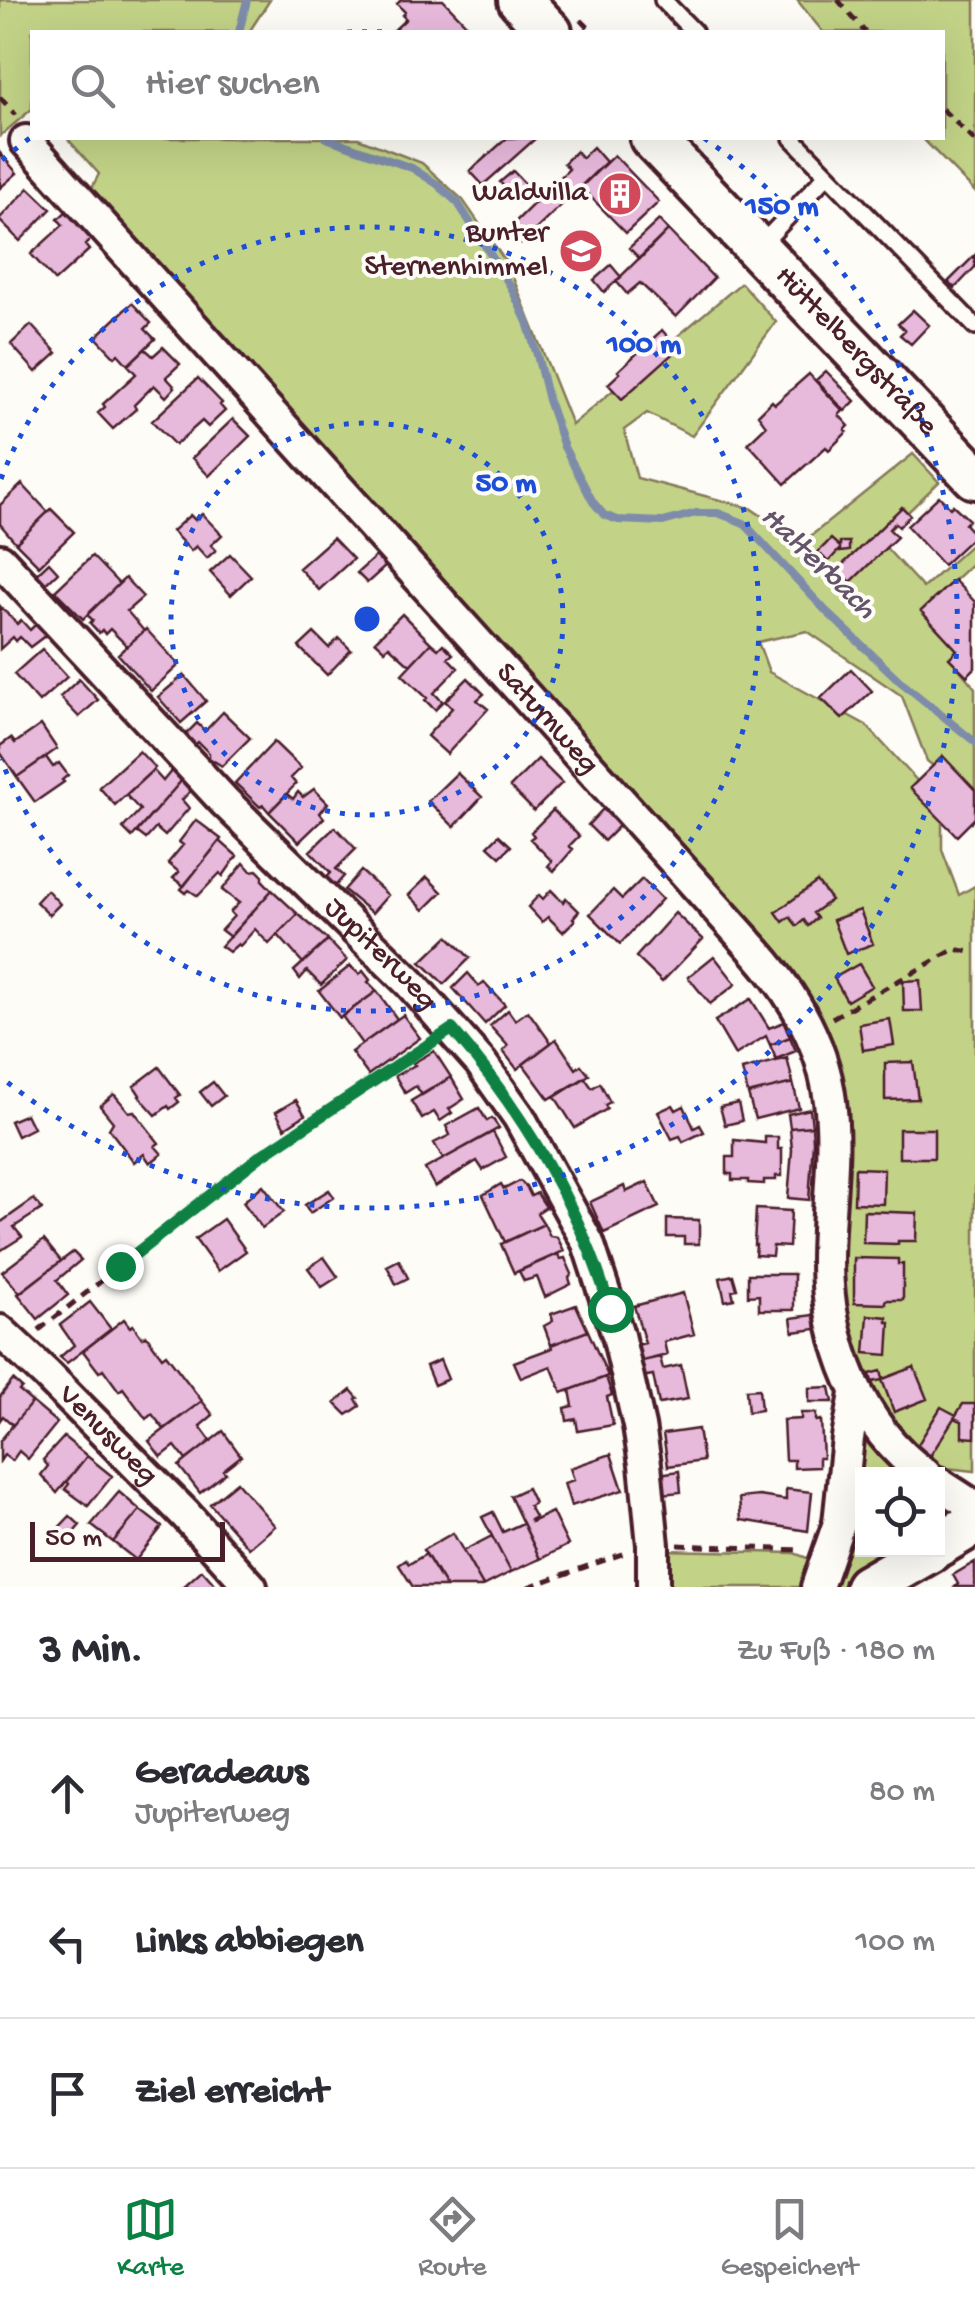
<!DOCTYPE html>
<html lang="de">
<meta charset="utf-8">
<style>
:root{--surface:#fff;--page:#f2f2f3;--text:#2b2b33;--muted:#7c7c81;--line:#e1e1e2;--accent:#0b8043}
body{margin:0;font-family:"Gochi Hand",sans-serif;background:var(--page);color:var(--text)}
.controls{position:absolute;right:30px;bottom:30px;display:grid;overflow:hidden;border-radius:0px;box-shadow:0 10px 40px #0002}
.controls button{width:90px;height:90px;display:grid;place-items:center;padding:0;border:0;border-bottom:2px solid var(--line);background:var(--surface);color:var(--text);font:50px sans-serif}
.scale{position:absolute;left:30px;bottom:25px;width:195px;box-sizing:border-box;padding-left:10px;border:5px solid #4a1f2b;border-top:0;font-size:28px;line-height:35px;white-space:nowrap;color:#4a1f2b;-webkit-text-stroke:8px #fdfcf7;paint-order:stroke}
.stop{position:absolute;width:30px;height:30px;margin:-22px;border:8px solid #0b8043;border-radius:50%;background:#fff}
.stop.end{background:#0b8043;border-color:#fff;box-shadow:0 2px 10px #0008}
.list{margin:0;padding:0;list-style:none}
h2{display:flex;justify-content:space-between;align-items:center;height:130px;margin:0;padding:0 40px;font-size:42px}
h2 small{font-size:32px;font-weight:400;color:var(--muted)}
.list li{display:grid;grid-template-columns:65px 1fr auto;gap:30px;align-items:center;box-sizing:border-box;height:150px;padding:0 40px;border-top:2px solid var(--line)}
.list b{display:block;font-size:38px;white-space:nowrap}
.list p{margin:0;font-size:32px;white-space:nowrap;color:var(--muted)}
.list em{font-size:32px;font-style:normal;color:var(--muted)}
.icon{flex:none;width:55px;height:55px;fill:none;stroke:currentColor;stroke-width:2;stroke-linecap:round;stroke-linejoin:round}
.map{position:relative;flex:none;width:975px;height:1587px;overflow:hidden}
.search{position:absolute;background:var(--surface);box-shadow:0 10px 40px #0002;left:30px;right:30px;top:30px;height:110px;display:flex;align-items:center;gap:25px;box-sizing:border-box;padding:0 35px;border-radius:0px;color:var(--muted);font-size:38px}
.sheet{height:580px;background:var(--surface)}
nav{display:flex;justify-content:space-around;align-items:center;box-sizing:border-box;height:140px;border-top:2px solid var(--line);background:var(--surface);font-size:28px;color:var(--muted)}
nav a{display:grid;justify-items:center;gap:5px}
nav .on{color:var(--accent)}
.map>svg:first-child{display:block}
</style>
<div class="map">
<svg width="975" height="1587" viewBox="0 0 975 1587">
<rect width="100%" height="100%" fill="#fdfcf7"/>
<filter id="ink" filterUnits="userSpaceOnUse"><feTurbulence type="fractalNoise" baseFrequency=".01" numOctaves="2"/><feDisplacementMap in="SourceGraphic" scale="20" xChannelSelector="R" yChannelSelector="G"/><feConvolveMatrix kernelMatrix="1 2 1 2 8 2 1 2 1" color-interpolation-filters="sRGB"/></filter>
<g filter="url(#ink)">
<path fill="#c2d387" stroke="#867959" stroke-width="2.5" d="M 0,0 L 270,0 L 249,32 L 32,32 L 32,109 L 0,136 Z
M 797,0 L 975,0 L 975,192 L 922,138 L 942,138 L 942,32 L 823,32 Z
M 67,138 L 358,138 L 422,163 L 463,200 L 508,265 L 572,425 L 741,283 L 776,322 L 692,436 L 647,413 L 624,430 L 637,478 L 750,508 L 802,543 L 913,454 L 939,482 L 879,540 L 923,588 L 975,541 L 975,561 L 921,611 L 957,650 L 950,658 L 975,688 L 975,800 L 927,761 L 902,696 L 807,631 L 758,642 L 769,672 L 866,725 L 942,808 L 942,850 L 959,895 L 975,886 L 975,1471 L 946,1468 L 929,1459 L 899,1433 L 868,1384 L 855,1348 L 844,1314 L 839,1257 L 798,984 C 786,964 773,947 756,931 L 90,191 L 99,174 Z
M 861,1436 L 864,1436 L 902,1474 L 862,1474 L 862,1550 L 899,1550 L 840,1587 L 831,1587 L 849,1536 L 858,1491 Z
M 661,1550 L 794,1553 L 815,1561 L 804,1587 L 661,1587 Z"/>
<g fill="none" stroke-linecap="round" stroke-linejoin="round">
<path stroke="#7e8caa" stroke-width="8" d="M 239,32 L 247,0
M 326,138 L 412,168 L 437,184 L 458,203 L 511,287 L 527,322 L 537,355 L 548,400 L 564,447 L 593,502 L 604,515 L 618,520 L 663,522 L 696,513 L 718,513 L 744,523 L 826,611 L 902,683 L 975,742"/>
</g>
<path fill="#e7b9db" stroke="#4a1f2b" stroke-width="2.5" d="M 401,0 L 443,0 L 467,25 L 459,32 L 392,32 L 406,19 L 402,15 L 405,12 L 397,4 Z
M 507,138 L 536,138 L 483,185 L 470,171 Z
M 593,147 L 606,162 L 521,244 L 507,230 L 569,169 L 564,163 L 576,151 L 582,158 Z
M 0,153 L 17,173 L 0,188 Z
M 614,155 L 659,202 L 626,233 L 581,187 Z
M 513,171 L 531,190 L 518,202 L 500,182 Z
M 29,188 L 51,209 L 20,241 L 0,221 L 0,218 Z
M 69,209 L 94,236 L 85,245 L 89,250 L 55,281 L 31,254 L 63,225 L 58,219 Z
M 659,220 L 668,230 L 640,259 L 629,248 Z
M 668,230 L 714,278 L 676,317 L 640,283 L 627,294 L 616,281 Z
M 975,255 L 975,267 L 955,288 L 948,282 Z
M 611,265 L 621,277 L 604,292 L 594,280 Z
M 132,303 L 151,323 L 145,329 L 155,339 L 128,365 L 118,354 L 115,357 L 96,337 Z
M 913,310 L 929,325 L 911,344 L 900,335 L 905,330 L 898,324 Z
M 31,325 L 57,353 L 36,372 L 11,344 Z
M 662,330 L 678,349 L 622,399 L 608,384 L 620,373 L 618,371 Z
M 163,347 L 180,364 L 166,377 L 175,387 L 166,397 L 154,385 L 134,405 L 136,409 L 113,429 L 98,413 L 105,407 L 103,404 L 136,374 L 128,365 L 145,349 L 153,356 Z
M 826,371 L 855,401 L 845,411 L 816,380 Z
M 809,374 L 843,411 L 839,415 L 849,426 L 845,430 L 847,432 L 829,450 L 826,447 L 785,484 L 748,443 L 766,426 L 758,415 L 772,401 L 775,404 Z
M 198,378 L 222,403 L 220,405 L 225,411 L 208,427 L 202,421 L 175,445 L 152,421 Z
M 233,419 L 250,436 L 209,476 L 192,458 Z
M 22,484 L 48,512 L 16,543 L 0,524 L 0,505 Z
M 939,496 L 950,508 L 953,505 L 969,520 L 965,524 L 975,535 L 943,565 L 907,526 Z
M 902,507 L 910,515 L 899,527 L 895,523 L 889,529 L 897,537 L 851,582 L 838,569 Z
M 51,509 L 74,532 L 39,566 L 16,543 Z
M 202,514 L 222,535 L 211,545 L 216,550 L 207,558 L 196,546 L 191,551 L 172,531 L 190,515 L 195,520 Z
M 333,538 L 353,559 L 319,590 L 299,568 Z
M 831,539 L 840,547 L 840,542 L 849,542 L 849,551 L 840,552 L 840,549 L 828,562 L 818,552 Z
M 230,554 L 251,576 L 231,595 L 210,572 Z
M 92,556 L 119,584 L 83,619 L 55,591 Z
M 376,556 L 386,566 L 367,583 L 357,573 Z
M 49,562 L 58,572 L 39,590 L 30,580 Z
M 125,578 L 143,597 L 127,611 L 144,631 L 127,646 L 110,629 L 105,634 L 102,630 L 99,633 L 90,623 L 93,620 L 87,615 Z
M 954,580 L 975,602 L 975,668 L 967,676 L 949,658 L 957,650 L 921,611 Z
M 0,606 L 17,624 L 21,620 L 30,630 L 36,624 L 46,635 L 30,647 L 20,637 L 16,641 L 13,637 L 0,649 Z
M 402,614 L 431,643 L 410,665 L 389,646 L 385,650 L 375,641 Z
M 146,629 L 179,665 L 151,691 L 118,654 Z
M 314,633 L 329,648 L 339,638 L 351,650 L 327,675 L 299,647 Z
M 431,643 L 438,649 L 443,644 L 453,654 L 448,658 L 458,668 L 434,693 L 443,702 L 435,710 L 425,700 L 427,698 L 402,674 Z
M 42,649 L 67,677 L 39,702 L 14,674 Z
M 851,669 L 872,691 L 842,719 L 821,698 Z
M 184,675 L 206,701 L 181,723 L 158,697 Z
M 468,678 L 484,694 L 477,700 L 488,709 L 447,754 L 427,736 L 452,708 L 445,701 Z
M 79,679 L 98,700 L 79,717 L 60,697 Z
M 223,712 L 250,738 L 222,766 L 209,758 L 209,753 L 198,742 L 190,750 L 180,740 L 197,723 L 205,731 Z
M 41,725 L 57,749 L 17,777 L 0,752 L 0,746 L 11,738 L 15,743 Z
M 274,742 L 301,768 L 291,778 L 296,784 L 269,812 L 263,805 L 260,807 L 235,783 Z
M 139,751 L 155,768 L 115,805 L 99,787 Z
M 943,756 L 975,790 L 975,818 L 957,836 L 910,788 Z
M 46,757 L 53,767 L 59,763 L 68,775 L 62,780 L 64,782 L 35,802 L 17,777 Z
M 538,759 L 562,783 L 534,811 L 510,787 Z
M 153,770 L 163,781 L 172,770 L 182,780 L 132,837 L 123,828 L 140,810 L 126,795 Z
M 457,773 L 482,797 L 454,827 L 428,801 Z
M 182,780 L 191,790 L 182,800 L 189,808 L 165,836 L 156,828 L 146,839 L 137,832 Z
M 314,789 L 328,803 L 320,813 L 324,818 L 299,842 L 269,812 L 287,794 L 293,799 L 298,792 L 303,797 Z
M 603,809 L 620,825 L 604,841 L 588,825 Z
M 553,810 L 579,836 L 569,846 L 573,849 L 554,871 L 548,866 L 552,861 L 530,839 L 534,836 L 531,832 Z
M 196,820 L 221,839 L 184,886 L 173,878 L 179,872 L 168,863 L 183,845 L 179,842 Z
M 335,827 L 356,849 L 336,869 L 344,876 L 330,892 L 321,883 L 331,873 L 310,851 Z
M 499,835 L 511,846 L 500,857 L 488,846 Z
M 220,841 L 237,856 L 223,876 L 220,873 L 198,896 L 189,890 L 186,893 L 181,889 Z
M 244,863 L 251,871 L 257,870 L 263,876 L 263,881 L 272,890 L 230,937 L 221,930 L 234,916 L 230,912 L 239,903 L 222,890 Z
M 361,871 L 388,895 L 372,913 L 344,890 Z
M 427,877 L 442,892 L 424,910 L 409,895 Z
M 642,879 L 662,899 L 620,944 L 590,914 L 613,890 L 622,899 Z
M 817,882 L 831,900 L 813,913 L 817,918 L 808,926 L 804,920 L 797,926 L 790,917 L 783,922 L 776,912 Z
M 47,890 L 60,904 L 49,915 L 36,902 Z
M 272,890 L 298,914 L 269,944 L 255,929 L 240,946 L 238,944 L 229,952 L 221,946 Z
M 551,890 L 563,902 L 566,898 L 579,911 L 573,918 L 575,920 L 563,932 L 548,917 L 542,922 L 528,907 L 539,895 L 543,899 Z
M 860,910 L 873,944 L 846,954 L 833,920 Z
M 675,913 L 703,939 L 662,982 L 636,957 Z
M 298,914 L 328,940 L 303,963 L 278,935 Z
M 448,936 L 470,958 L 444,984 L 421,962 Z
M 328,940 L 347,960 L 321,985 L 307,971 L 300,979 L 294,971 Z
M 714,956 L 736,984 L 710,1004 L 688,977 Z
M 859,964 L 872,986 L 847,1001 L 834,978 Z
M 350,966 L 359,974 L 363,971 L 370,980 L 368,982 L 377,991 L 340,1018 L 319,991 Z
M 468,973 L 479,986 L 484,982 L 505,1005 L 485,1024 L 453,988 Z
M 920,980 L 922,1011 L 904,1011 L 903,981 Z
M 377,991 L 397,1019 L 362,1044 L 342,1016 Z
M 751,999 L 769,1028 L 784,1022 L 790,1037 L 770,1045 L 766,1036 L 735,1055 L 715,1021 Z
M 508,1010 L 515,1020 L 528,1011 L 551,1043 L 517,1069 L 503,1051 L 508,1046 L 490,1026 Z
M 403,1015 L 420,1038 L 368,1075 L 351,1052 Z
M 890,1019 L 894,1045 L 863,1050 L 859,1024 Z
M 790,1037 L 796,1051 L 776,1059 L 770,1045 Z
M 556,1039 L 576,1069 L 581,1065 L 589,1075 L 549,1099 L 523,1064 Z
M 434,1051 L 451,1077 L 422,1095 L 416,1086 L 405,1093 L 395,1076 L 415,1065 L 413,1063 Z
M 787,1058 L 793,1083 L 748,1094 L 742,1070 Z
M 913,1062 L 918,1099 L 885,1100 L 885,1063 Z
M 159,1067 L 180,1095 L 176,1098 L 179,1102 L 170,1109 L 168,1106 L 156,1115 L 139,1096 L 140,1095 L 134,1086 Z
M 451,1077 L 464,1099 L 449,1109 L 452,1113 L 440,1121 L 434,1112 L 422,1119 L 411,1101 Z
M 585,1078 L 592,1088 L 600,1083 L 610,1102 L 605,1105 L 607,1109 L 575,1128 L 555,1097 Z
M 213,1082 L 224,1096 L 211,1106 L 200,1092 Z
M 793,1083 L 799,1108 L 755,1119 L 748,1094 Z
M 114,1094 L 129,1112 L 134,1111 L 159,1143 L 155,1146 L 162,1154 L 150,1163 L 144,1154 L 134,1162 L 109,1129 L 113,1122 L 100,1106 Z
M 296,1100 L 305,1115 L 285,1128 L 276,1112 Z
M 738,1103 L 742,1121 L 725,1125 L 720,1107 Z
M 673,1105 L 676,1110 L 684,1106 L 694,1128 L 700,1125 L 704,1132 L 683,1142 L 680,1136 L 672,1139 L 658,1112 Z
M 479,1108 L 487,1121 L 492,1118 L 499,1128 L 443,1159 L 434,1143 L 450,1135 L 446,1126 Z
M 810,1109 L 812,1126 L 790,1128 L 788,1114 Z
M 26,1114 L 33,1128 L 17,1136 L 10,1121 Z
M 812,1126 L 813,1142 L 809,1200 L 788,1198 L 792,1150 L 790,1128 Z
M 899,1129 L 934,1129 L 934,1158 L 899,1158 Z
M 493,1132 L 506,1157 L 483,1170 L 477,1161 L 435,1187 L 425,1169 Z
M 765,1137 L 778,1137 L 778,1149 L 782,1149 L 782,1176 L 776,1176 L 776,1180 L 764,1180 L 764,1184 L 748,1183 L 748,1180 L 732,1180 L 732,1174 L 727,1174 L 727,1157 L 734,1157 L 734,1140 L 765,1143 Z
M 855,1168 L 884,1169 L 883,1204 L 854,1203 Z
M 520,1181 L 526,1186 L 531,1196 L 537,1193 L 546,1207 L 537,1213 L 544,1224 L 505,1242 L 483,1195 L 501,1184 L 504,1189 Z
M 647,1182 L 659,1207 L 604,1233 L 590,1202 L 624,1186 L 626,1192 Z
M 263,1185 L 284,1212 L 262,1228 L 243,1202 Z
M 329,1190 L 334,1197 L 310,1213 L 305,1205 Z
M 34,1199 L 42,1209 L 14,1227 L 22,1237 L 0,1251 L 0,1223 Z
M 756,1209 L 791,1211 L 789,1247 L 773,1246 L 772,1256 L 755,1255 L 756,1245 L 754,1245 Z
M 864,1211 L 917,1213 L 916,1241 L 898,1241 L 898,1244 L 863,1243 Z
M 223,1219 L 246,1251 L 218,1271 L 195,1239 Z
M 667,1219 L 699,1220 L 699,1244 L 684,1244 L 684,1237 L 667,1237 Z
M 544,1224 L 550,1236 L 557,1237 L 564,1251 L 514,1273 L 501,1244 Z
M 44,1240 L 61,1261 L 20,1293 L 2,1272 Z
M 73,1252 L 81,1260 L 57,1280 L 68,1295 L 38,1319 L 18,1294 Z
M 558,1254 L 560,1259 L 565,1258 L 572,1274 L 569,1278 L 571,1284 L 545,1297 L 537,1277 L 524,1281 L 519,1271 Z
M 324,1257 L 338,1277 L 322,1287 L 308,1268 Z
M 854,1258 L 898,1259 L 898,1264 L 903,1264 L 903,1300 L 886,1300 L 886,1304 L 854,1303 Z
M 399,1260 L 408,1278 L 396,1284 L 387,1266 Z
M 748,1274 L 794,1274 L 794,1310 L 759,1310 L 759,1295 L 748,1296 Z
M 733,1275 L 737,1289 L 732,1290 L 734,1299 L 725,1301 L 720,1278 Z
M 683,1293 L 694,1334 L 664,1342 L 667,1355 L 638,1362 L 633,1346 L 645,1343 L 634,1306 Z
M 90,1302 L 111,1329 L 67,1363 L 60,1357 L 74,1345 L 60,1325 Z
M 576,1305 L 588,1331 L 551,1345 L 544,1326 L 553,1321 L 551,1314 Z
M 814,1315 L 816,1329 L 793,1332 L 791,1318 Z
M 868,1315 L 887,1317 L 887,1322 L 890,1322 L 888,1355 L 865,1353 Z
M 124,1319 L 130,1327 L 133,1325 L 142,1338 L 146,1335 L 162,1357 L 166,1354 L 202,1401 L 164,1429 L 152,1414 L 146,1419 L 123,1388 L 119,1391 L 103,1369 L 99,1372 L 83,1351 Z
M 588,1331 L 608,1376 L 562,1393 L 551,1366 L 521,1378 L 514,1362 L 552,1348 L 551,1345 Z
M 660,1357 L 663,1369 L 681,1365 L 688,1399 L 659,1404 L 653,1375 L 641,1377 L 638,1362 Z
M 440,1360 L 448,1379 L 434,1385 L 426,1366 Z
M 914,1367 L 927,1399 L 894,1412 L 882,1380 L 872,1382 L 870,1374 L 881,1371 L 883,1379 Z
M 606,1377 L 612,1395 L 607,1397 L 613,1425 L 578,1431 L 576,1419 L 567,1421 L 565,1408 L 573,1406 L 570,1390 Z
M 13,1380 L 22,1388 L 19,1391 L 32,1402 L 13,1425 L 3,1416 L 0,1420 L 0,1397 Z
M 830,1387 L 833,1402 L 809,1402 L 809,1388 Z
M 759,1389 L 761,1410 L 748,1412 L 746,1390 Z
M 351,1390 L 358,1398 L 356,1399 L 360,1406 L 347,1415 L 335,1403 Z
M 202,1401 L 213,1415 L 200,1426 L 211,1441 L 186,1460 L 175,1446 L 161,1457 L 149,1441 Z
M 32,1402 L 57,1423 L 28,1459 L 19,1451 L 12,1461 L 4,1455 L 0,1461 L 0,1441 Z
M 963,1404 L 975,1404 L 975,1438 L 962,1437 L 962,1421 L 954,1418 Z
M 941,1407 L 956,1415 L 929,1458 L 915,1449 Z
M 801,1413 L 816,1413 L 816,1421 L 821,1420 L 823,1458 L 819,1458 L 819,1467 L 794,1468 L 794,1460 L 785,1460 L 783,1420 L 801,1419 Z
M 698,1429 L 703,1461 L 668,1466 L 663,1434 Z
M 223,1431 L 241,1456 L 223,1470 L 226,1473 L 200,1493 L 179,1466 Z
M 64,1437 L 87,1456 L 57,1493 L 41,1475 L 48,1466 L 43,1460 Z
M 611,1454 L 623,1490 L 571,1506 L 564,1483 L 574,1480 L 570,1468 Z
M 87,1456 L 112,1476 L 88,1506 L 65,1489 L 69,1484 L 67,1481 Z
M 679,1471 L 681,1492 L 662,1494 L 659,1474 Z
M 237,1482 L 275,1526 L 249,1548 L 210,1504 Z
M 527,1488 L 534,1503 L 529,1506 L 535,1517 L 530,1520 L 531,1522 L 552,1512 L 568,1545 L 540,1559 L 510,1496 Z
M 786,1489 L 812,1492 L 808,1531 L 741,1520 L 739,1498 L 759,1496 L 786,1500 Z
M 119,1492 L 140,1510 L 113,1542 L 91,1525 Z
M 140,1510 L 162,1527 L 136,1560 L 113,1542 Z
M 493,1512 L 503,1532 L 523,1523 L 540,1559 L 511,1572 L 482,1517 Z
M 70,1516 L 80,1525 L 63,1545 L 52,1535 Z
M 453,1533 L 483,1586 L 482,1587 L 446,1587 L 423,1550 Z
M 492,1536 L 511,1572 L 483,1586 L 463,1551 Z
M 426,1554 L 446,1587 L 413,1587 L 399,1565 L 406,1560 L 409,1564 Z
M 975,1562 L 975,1587 L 955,1587 L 958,1584 L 953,1575 Z
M 202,1570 L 217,1587 L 183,1587 Z"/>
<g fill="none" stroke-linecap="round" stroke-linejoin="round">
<defs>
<path id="lane" d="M 663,0 L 694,32
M 792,138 L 975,326
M 758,248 L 827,175"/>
<g id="street">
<path id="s1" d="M 26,141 L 757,953 C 794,995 823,1045 830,1101 C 837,1154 827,1207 827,1261 C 827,1341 859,1427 925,1474"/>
<path id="s2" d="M 0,560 L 225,802 L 410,983 L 481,1063 L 519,1117 L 588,1243 L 618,1335 L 639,1426 L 645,1464 L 653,1545 L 653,1587"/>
<path id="s3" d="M 0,1331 L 47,1375 L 185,1514 L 251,1587"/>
<path d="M 938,1483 L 975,1507"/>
<path d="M 817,1587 L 839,1523 L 848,1438 L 856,1394"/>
</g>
<g id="secondary">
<path d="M 520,0 L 550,32"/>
<path id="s4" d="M 652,138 L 975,477"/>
<path d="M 938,1545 L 975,1523"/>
<path d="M 867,1587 L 931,1550"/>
</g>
</defs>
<use href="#lane" stroke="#4a1f2b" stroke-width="22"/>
<use href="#street" stroke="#4a1f2b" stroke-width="38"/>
<use href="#secondary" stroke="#4a1f2b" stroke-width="50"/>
<path stroke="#4a1f2b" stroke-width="5" stroke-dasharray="10 8" stroke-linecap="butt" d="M 838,0 L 865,32
M 581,20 L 593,32
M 0,97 L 15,115
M 942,109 L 975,141
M 832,1018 L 955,949 L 975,953
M 39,1330 L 259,1157 L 429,1044
M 678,1545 L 801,1550
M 528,1587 L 625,1553"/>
<use href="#lane" stroke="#fdfcf7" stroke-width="15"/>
<use href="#street" stroke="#fdfcf7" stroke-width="30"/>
<use href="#secondary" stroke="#fdfcf7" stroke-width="42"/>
</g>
</g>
<g fill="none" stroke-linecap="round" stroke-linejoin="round" filter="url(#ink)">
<path stroke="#0b8043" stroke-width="12" d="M 120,1266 L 259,1157 L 452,1029 C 520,1108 581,1208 610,1309"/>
</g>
<g fill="none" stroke="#1d4ed8" stroke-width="5" stroke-dasharray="5 10">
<circle cx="367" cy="619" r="196"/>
<path d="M1 479A392 392 0 1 1 1 759"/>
<path d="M2 160A587 587 0 0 1 30 138M347 32A587 587 0 0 1 387 32M704 138A587 587 0 1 1 2 1078"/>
</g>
<defs>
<symbol id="building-disc" viewBox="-11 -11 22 22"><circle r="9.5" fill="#d1495b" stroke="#fdfcf7"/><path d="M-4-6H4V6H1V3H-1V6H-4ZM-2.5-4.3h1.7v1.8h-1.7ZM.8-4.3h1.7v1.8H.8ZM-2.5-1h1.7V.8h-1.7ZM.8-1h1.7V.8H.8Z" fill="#fff"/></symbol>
<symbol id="school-disc" viewBox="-11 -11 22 22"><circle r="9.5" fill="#d1495b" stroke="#fdfcf7"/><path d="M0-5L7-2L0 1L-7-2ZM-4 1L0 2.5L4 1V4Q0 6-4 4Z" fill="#fff"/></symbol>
</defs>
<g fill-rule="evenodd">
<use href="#building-disc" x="595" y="169" width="50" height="50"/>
<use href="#school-disc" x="556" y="226" width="50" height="50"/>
</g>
<g text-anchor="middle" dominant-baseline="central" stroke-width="8" stroke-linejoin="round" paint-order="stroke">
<g font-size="30" fill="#4a1f2b" stroke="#fdfcf7" text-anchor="end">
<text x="588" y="194">Waldvilla</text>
<text x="548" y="234">Bunter<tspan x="548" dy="34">Sternenhimmel</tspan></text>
</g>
<g font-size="30" fill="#4a1f2b" stroke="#fdfcf7">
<text stroke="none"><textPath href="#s4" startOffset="295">Hüttelbergstraße</textPath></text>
<text stroke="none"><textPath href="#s1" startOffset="778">Saturnweg</textPath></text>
<text stroke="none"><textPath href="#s2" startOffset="548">Jupiterweg</textPath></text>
<text stroke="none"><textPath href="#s3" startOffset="150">Venusweg</textPath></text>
</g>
<g font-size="32" font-style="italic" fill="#64556b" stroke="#fdfcf7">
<text transform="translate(817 564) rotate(44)">Halterbach</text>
</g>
</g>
<circle cx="367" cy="619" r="15" fill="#1d4ed8" stroke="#fdfcf7" stroke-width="5"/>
<g font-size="30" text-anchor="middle" font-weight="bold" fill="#1d4ed8" stroke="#fdfcf7" stroke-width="8" stroke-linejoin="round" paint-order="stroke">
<text x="782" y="214">150 m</text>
<text x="644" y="352">100 m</text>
<text x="506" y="491">50 m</text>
</g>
</svg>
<div class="controls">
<button><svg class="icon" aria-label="locate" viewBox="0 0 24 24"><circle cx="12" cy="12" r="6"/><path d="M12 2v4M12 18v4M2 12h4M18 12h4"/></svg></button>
</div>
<div class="scale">50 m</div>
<div class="stop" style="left:610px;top:1309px"></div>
<div class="stop end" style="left:120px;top:1266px"></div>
<div class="search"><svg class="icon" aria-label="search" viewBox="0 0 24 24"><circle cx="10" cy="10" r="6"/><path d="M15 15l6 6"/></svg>Hier suchen</div>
</div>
<section class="sheet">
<h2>3 Min.<small>Zu Fuß · 180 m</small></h2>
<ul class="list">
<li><svg class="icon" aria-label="ahead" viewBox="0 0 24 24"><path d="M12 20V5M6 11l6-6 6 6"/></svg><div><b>Geradeaus</b><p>Jupiterweg</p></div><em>80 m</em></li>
<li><svg class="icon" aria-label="left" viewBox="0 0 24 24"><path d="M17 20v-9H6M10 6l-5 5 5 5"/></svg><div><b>Links abbiegen</b></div><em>100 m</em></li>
<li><svg class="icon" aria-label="arrive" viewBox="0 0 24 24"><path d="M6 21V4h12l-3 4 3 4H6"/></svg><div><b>Ziel erreicht</b></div></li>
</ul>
</section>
<nav>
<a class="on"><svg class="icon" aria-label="map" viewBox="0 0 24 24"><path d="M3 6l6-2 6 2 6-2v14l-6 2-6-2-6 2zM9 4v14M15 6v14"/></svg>Karte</a>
<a><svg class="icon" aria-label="directions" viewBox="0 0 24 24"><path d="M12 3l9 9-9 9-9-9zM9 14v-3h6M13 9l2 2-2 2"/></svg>Route</a>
<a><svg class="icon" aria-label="saved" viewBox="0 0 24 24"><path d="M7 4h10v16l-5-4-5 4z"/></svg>Gespeichert</a>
</nav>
